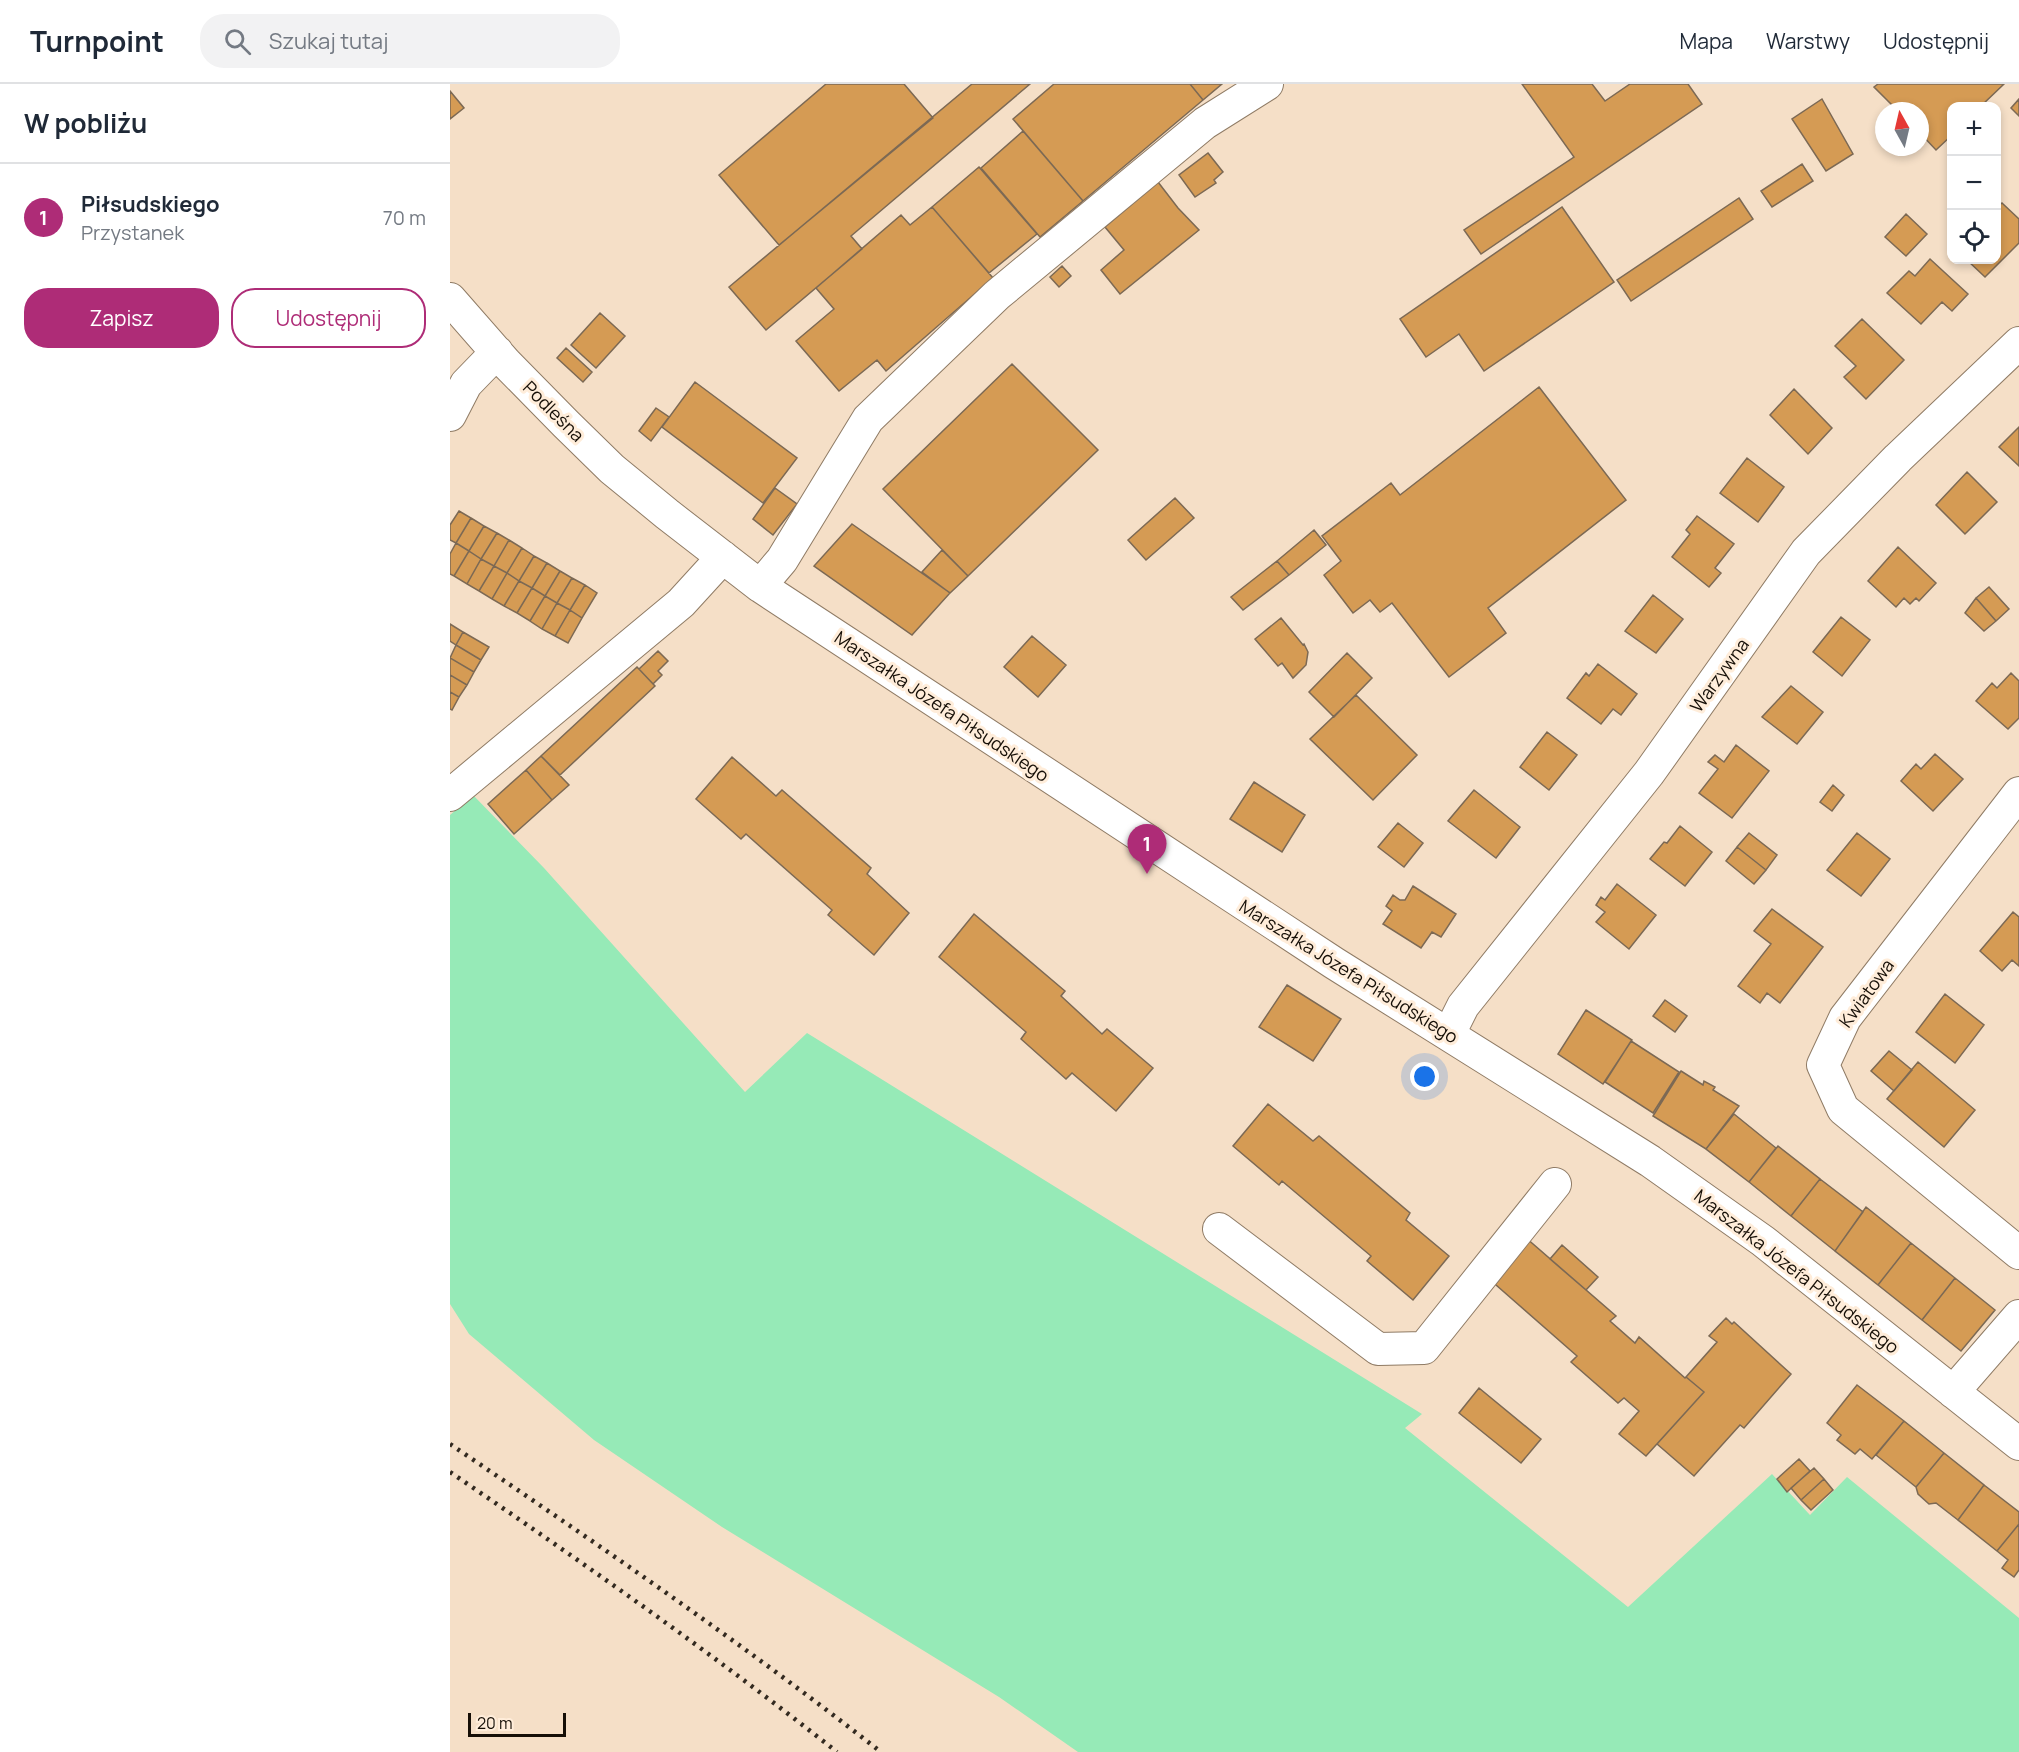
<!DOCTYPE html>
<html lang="pl">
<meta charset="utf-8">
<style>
:root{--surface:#fff;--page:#f2f2f3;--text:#1f2937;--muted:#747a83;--line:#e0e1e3;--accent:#ae2c77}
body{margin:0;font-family:Manrope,sans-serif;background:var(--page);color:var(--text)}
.controls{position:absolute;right:18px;top:18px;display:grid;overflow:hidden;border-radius:12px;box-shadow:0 3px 9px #0003}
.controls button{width:54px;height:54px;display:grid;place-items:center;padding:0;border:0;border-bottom:2px solid var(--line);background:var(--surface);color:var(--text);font:30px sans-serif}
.compass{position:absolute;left:1425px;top:18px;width:54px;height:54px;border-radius:50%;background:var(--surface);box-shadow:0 3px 9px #0003;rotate:352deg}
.scale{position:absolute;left:18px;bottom:15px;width:98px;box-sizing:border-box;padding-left:6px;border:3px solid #160f07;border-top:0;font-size:16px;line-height:21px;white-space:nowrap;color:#160f07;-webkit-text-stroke:4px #ffedda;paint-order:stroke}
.you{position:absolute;left:975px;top:993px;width:21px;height:21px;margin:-15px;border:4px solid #fff;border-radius:50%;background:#1a73e8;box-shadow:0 0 0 9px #1a73e833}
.badge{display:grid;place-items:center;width:39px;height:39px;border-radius:50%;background:var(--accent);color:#fff;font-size:20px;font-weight:700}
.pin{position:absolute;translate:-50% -50px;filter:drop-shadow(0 2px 3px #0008)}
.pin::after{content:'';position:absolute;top:32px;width:21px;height:18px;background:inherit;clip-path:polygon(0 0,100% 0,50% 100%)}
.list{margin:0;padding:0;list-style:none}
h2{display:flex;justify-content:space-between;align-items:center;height:78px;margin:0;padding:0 24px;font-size:26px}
h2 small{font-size:20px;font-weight:400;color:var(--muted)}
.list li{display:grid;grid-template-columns:39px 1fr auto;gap:18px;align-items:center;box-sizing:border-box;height:108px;padding:0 24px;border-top:2px solid var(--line)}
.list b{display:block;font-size:22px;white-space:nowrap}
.list p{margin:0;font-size:20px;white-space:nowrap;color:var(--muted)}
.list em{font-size:20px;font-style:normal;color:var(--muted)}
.actions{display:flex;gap:12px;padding:18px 24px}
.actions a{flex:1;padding:14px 0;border:2px solid var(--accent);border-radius:24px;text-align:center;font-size:21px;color:var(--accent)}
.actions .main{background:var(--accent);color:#fff}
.icon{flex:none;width:33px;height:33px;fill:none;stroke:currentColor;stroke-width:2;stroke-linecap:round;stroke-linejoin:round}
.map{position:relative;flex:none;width:1569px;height:1668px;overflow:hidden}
header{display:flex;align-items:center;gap:36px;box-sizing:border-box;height:84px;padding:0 30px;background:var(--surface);border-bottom:2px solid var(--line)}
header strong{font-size:28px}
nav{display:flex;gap:33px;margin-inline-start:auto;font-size:21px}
.search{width:420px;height:54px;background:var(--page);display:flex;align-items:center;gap:15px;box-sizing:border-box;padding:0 21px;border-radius:24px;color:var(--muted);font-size:22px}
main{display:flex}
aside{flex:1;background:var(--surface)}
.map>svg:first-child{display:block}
</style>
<header>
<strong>Turnpoint</strong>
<div class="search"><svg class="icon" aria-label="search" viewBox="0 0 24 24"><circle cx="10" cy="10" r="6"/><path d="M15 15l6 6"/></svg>Szukaj tutaj</div>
<nav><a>Mapa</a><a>Warstwy</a><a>Udostępnij</a></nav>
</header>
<main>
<aside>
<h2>W pobliżu<small></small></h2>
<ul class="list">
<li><span class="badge">1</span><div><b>Piłsudskiego</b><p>Przystanek</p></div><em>70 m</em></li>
</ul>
<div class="actions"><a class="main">Zapisz</a><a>Udostępnij</a></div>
</aside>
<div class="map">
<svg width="1569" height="1668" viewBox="0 0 1569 1668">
<rect width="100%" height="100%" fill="#f5dfc7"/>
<path fill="#96eab7" d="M 23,711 L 94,784 L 295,1008 L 357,949 L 972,1330 L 955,1344 L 1178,1523 L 1322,1390 L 1360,1431 L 1397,1393 L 1569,1534 L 1569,1668 L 628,1668 L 549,1613 L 272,1443 L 144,1356 L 19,1250 L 0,1220 L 0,731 Z"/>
<path fill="#d59b54" stroke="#7c6954" stroke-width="1.5" d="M 376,0 L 454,0 L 483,34 L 329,161 L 269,91 Z
M 522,0 L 580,0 L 401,152 L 412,165 L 316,246 L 279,203 Z
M 604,0 L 740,0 L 753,16 L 633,117 L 563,35 Z
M 740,0 L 772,0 L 753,16 Z
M 1072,0 L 1142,0 L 1155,17 L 1180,0 L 1238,0 L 1252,20 L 1031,170 L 1014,146 L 1124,73 Z
M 1428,0 L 1554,0 L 1531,22 L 1502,22 L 1502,51 L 1486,66 L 1470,49 L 1470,27 L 1448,27 L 1424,3 Z
M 0,7 L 14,24 L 0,35 Z
M 1372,15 L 1403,70 L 1376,87 L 1342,35 Z
M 1569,15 L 1569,32 L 1561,24 Z
M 573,47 L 633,117 L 590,153 L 531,84 Z
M 758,69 L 773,88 L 764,96 L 766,99 L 745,113 L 729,91 Z
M 1352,80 L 1363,97 L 1322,123 L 1311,107 Z
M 529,83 L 587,150 L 539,189 L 482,123 Z
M 708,98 L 728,124 L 749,146 L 670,210 L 651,186 L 674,166 L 655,143 Z
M 1289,114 L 1303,135 L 1181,217 L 1167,196 Z
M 1552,119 L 1569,135 L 1569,159 L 1535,193 L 1517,176 L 1546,176 L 1546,124 Z
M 482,123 L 543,194 L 436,287 L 427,276 L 389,307 L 346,257 L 384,225 L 366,204 L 451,131 L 460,141 Z
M 1112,123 L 1164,198 L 1034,287 L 1009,250 L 976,273 L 950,235 Z
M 1456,130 L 1477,150 L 1456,172 L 1435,153 Z
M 1480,175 L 1518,210 L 1502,227 L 1492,218 L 1471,240 L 1437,209 L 1459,187 L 1465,192 Z
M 612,182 L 621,192 L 609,203 L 600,193 Z
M 150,229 L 175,252 L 146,284 L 121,261 Z
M 1412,235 L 1454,276 L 1416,315 L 1394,293 L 1406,282 L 1385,262 Z
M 116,264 L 142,288 L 133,298 L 107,274 Z
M 562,280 L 648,366 L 518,492 L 433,405 Z
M 245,298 L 347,374 L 313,419 L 212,343 Z
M 1089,303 L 1176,416 L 1038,524 L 1056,549 L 999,593 L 942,519 L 930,528 L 920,516 L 903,529 L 874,491 L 891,477 L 872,452 L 941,399 L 950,411 Z
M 1344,305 L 1382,344 L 1358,370 L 1320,331 Z
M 206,324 L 219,333 L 201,357 L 189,347 Z
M 1569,343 L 1569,382 L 1549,363 Z
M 1297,374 L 1334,403 L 1308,438 L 1270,409 Z
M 1517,388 L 1547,418 L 1515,450 L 1486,421 Z
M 325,404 L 347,420 L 323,451 L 303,435 Z
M 725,414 L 744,434 L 696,476 L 678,456 Z
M 9,427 L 21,434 L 6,459 L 0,456 L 0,441 Z
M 1247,432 L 1284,460 L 1265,484 L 1271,489 L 1259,503 L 1222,473 L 1240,450 L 1236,446 Z
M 21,434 L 34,442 L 19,467 L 6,459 Z
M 402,440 L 500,509 L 462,551 L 364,482 Z
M 34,442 L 47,449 L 31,475 L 19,467 Z
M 864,446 L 876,461 L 839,491 L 827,477 Z
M 47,449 L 59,456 L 44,482 L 31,475 Z
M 59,456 L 72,464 L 57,489 L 44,482 Z
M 6,459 L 19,467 L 4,492 L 0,490 L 0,470 Z
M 1448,463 L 1486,499 L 1469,517 L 1466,514 L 1460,520 L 1454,514 L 1446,523 L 1418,497 Z
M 72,464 L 84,472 L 69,497 L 57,489 Z
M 492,466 L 518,492 L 500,509 L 472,488 Z
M 19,467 L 31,475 L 17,500 L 4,492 Z
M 84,472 L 97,479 L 82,504 L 69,497 Z
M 31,475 L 44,482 L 29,507 L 17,500 Z
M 827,477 L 839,491 L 793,526 L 781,513 Z
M 97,479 L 110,487 L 95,512 L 82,504 Z
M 44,482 L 57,489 L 42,515 L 29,507 Z
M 110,487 L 122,494 L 107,519 L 95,512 Z
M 57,489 L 69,497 L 54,522 L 42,515 Z
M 122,494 L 135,501 L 120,526 L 107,519 Z
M 69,497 L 82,504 L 67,529 L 54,522 Z
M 135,501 L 147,509 L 132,534 L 120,526 Z
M 1539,503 L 1559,525 L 1546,537 L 1526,514 Z
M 82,504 L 95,512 L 80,537 L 67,529 Z
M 1203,511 L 1233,535 L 1206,569 L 1175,547 Z
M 95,512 L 107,519 L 92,545 L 80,537 Z
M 1526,514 L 1546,537 L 1534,547 L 1515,529 Z
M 107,519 L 120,526 L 105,552 L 92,545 Z
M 120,526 L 132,534 L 118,559 L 105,552 Z
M 1391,533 L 1420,556 L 1392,592 L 1363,568 Z
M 831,534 L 853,561 L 854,560 L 858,568 L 856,581 L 843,594 L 832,579 L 828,582 L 805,555 Z
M 0,540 L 13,548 L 6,561 L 0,557 Z
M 13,548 L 39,563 L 31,576 L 6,561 Z
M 582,552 L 616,581 L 588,613 L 554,583 Z
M 6,561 L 31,576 L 24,588 L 0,574 Z
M 208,567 L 218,577 L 208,587 L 212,591 L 203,600 L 189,585 Z
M 897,569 L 922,594 L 884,633 L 859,608 Z
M 0,574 L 24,588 L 17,601 L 0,591 Z
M 1148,580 L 1187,610 L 1171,631 L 1163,625 L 1151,640 L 1117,614 L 1136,589 L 1139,592 Z
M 187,583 L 205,602 L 110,691 L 91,672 Z
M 1561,589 L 1569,597 L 1569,634 L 1558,645 L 1526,617 L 1542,599 L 1547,604 Z
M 0,591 L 17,601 L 9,613 L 0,608 Z
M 1341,602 L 1373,628 L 1347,660 L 1312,633 Z
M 0,608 L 9,613 L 2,626 L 0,625 Z
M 906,611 L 967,671 L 923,716 L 860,655 Z
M 1097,648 L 1127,671 L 1099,706 L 1070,683 Z
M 1286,661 L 1319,687 L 1282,734 L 1249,709 L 1268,685 L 1258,678 L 1265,671 L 1274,678 Z
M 1485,670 L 1513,695 L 1483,727 L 1451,697 L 1466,680 L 1471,685 Z
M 91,672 L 119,701 L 102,716 L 76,686 Z
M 282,673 L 326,712 L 332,706 L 421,784 L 417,790 L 459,829 L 424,871 L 378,831 L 382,826 L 296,750 L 291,755 L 246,715 Z
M 76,686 L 102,716 L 64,750 L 38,720 Z
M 804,698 L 855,731 L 832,768 L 780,735 Z
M 1383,701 L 1394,711 L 1382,727 L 1370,718 Z
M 1024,706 L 1070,743 L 1046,774 L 998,737 Z
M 948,739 L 973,759 L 954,783 L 928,763 Z
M 1230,742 L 1262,768 L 1235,802 L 1200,775 L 1214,758 L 1217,759 Z
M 1299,749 L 1327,771 L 1316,786 L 1287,763 Z
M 1407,749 L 1440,775 L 1411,812 L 1377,786 Z
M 1287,763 L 1316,786 L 1304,800 L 1276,777 Z
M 1167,800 L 1206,831 L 1179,865 L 1146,838 L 1155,828 L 1146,821 L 1151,813 L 1155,816 Z
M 963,802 L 1006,830 L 991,853 L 982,848 L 971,864 L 933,840 L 942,827 L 936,822 L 943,811 L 950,816 L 955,816 Z
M 1322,825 L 1373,863 L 1330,919 L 1317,909 L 1310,919 L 1288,902 L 1321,860 L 1304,847 Z
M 1563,828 L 1569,833 L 1569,882 L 1562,876 L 1552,887 L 1530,867 Z
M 524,830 L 615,907 L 611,912 L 652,950 L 657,945 L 703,984 L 666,1027 L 622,989 L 616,995 L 571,955 L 576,948 L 489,873 Z
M 837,901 L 891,935 L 863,977 L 809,943 Z
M 1495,910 L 1534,941 L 1505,979 L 1466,948 Z
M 1215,916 L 1237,932 L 1225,948 L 1203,932 Z
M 1136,926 L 1182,956 L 1153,1000 L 1108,970 Z
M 1181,957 L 1229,988 L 1203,1029 L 1155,998 Z
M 1439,967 L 1462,986 L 1444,1007 L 1421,987 Z
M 1468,978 L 1525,1026 L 1494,1063 L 1437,1015 Z
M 1231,987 L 1253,1001 L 1254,997 L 1265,1003 L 1263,1006 L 1289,1022 L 1256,1065 L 1203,1032 Z
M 818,1020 L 863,1057 L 869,1052 L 960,1129 L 956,1136 L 999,1172 L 963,1216 L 917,1177 L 921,1172 L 832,1097 L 829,1101 L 783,1062 Z
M 1284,1030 L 1326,1064 L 1299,1098 L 1256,1065 Z
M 1328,1062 L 1370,1095 L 1341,1132 L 1299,1098 Z
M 1370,1095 L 1413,1128 L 1385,1167 L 1341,1132 Z
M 1416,1123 L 1461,1159 L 1428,1201 L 1385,1167 Z
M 1075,1153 L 1166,1232 L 1160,1237 L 1185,1259 L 1189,1253 L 1235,1294 L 1236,1293 L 1254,1308 L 1196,1372 L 1169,1350 L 1189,1327 L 1174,1314 L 1168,1319 L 1121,1278 L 1127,1272 L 1038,1194 Z
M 1461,1159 L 1505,1194 L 1472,1236 L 1428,1201 Z
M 1112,1161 L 1148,1193 L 1136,1206 L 1100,1175 Z
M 1505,1194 L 1545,1226 L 1511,1267 L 1472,1236 Z
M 1276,1234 L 1282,1240 L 1284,1238 L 1341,1290 L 1294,1344 L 1290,1341 L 1244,1392 L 1207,1360 L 1254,1308 L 1236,1293 L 1267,1258 L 1259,1252 Z
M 1407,1301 L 1454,1337 L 1422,1375 L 1410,1365 L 1405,1370 L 1387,1356 L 1391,1351 L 1377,1339 Z
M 1029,1304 L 1091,1355 L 1071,1379 L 1009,1329 Z
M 1454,1337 L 1494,1369 L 1466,1403 L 1426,1371 Z
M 1494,1369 L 1534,1401 L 1508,1436 L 1486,1419 L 1479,1420 L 1468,1410 L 1466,1403 Z
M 1349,1375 L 1360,1387 L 1337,1408 L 1327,1395 Z
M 1364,1384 L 1374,1395 L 1351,1416 L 1341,1404 Z
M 1374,1395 L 1383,1406 L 1361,1426 L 1351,1416 Z
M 1534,1401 L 1569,1428 L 1569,1440 L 1547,1467 L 1508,1436 Z
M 1569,1440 L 1569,1486 L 1564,1493 L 1552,1484 L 1558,1476 L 1547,1467 Z"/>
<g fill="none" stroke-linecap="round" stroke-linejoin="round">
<defs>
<path id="minor" d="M 0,215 L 56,279 L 116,340 L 162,385 L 217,430 L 310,502 L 884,879 L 1200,1077 L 1313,1157 L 1569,1360
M 0,331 L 16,300 L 47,268
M 310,502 L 332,476 L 418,335 L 547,211 L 755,39 L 817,0
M 1569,709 L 1395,934 L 1373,981 L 1393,1025 L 1569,1169
M 0,711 L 231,519 L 273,473
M 999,950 L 1013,922 L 1199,689 L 1356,468 L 1448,374 L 1569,259
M 769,1145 L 928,1265 L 974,1264 L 1105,1100
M 1503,1308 L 1569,1232"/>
</defs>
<use href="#minor" stroke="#8f7b65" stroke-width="34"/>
<use href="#minor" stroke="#fff" stroke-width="32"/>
<path stroke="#332a20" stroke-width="4.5" stroke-dasharray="3 6" stroke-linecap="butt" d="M 0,1360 C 146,1459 292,1559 431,1668
M 0,1388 C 132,1478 262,1569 387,1668"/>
</g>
<g text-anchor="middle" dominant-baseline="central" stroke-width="6" stroke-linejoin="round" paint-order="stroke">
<g font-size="18" fill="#160f07" stroke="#ffedda">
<text transform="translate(104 327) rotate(45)">Podleśna</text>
<text transform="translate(1269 591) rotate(-54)">Warzywna</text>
<text transform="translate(492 622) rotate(34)">Marszałka Józefa Piłsudskiego</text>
<text transform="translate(899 887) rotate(32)">Marszałka Józefa Piłsudskiego</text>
<text transform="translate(1416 909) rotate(-54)">Kwiatowa</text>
<text transform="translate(1347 1187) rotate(38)">Marszałka Józefa Piłsudskiego</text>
</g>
</g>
</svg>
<div class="controls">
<button>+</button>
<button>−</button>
<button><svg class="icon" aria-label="locate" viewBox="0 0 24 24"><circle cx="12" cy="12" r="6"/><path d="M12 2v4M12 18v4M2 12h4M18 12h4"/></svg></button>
</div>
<svg class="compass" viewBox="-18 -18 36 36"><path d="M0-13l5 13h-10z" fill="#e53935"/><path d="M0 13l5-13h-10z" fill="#747a83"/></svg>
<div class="scale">20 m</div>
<div class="you"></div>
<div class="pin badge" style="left:697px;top:790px">1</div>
</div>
</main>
